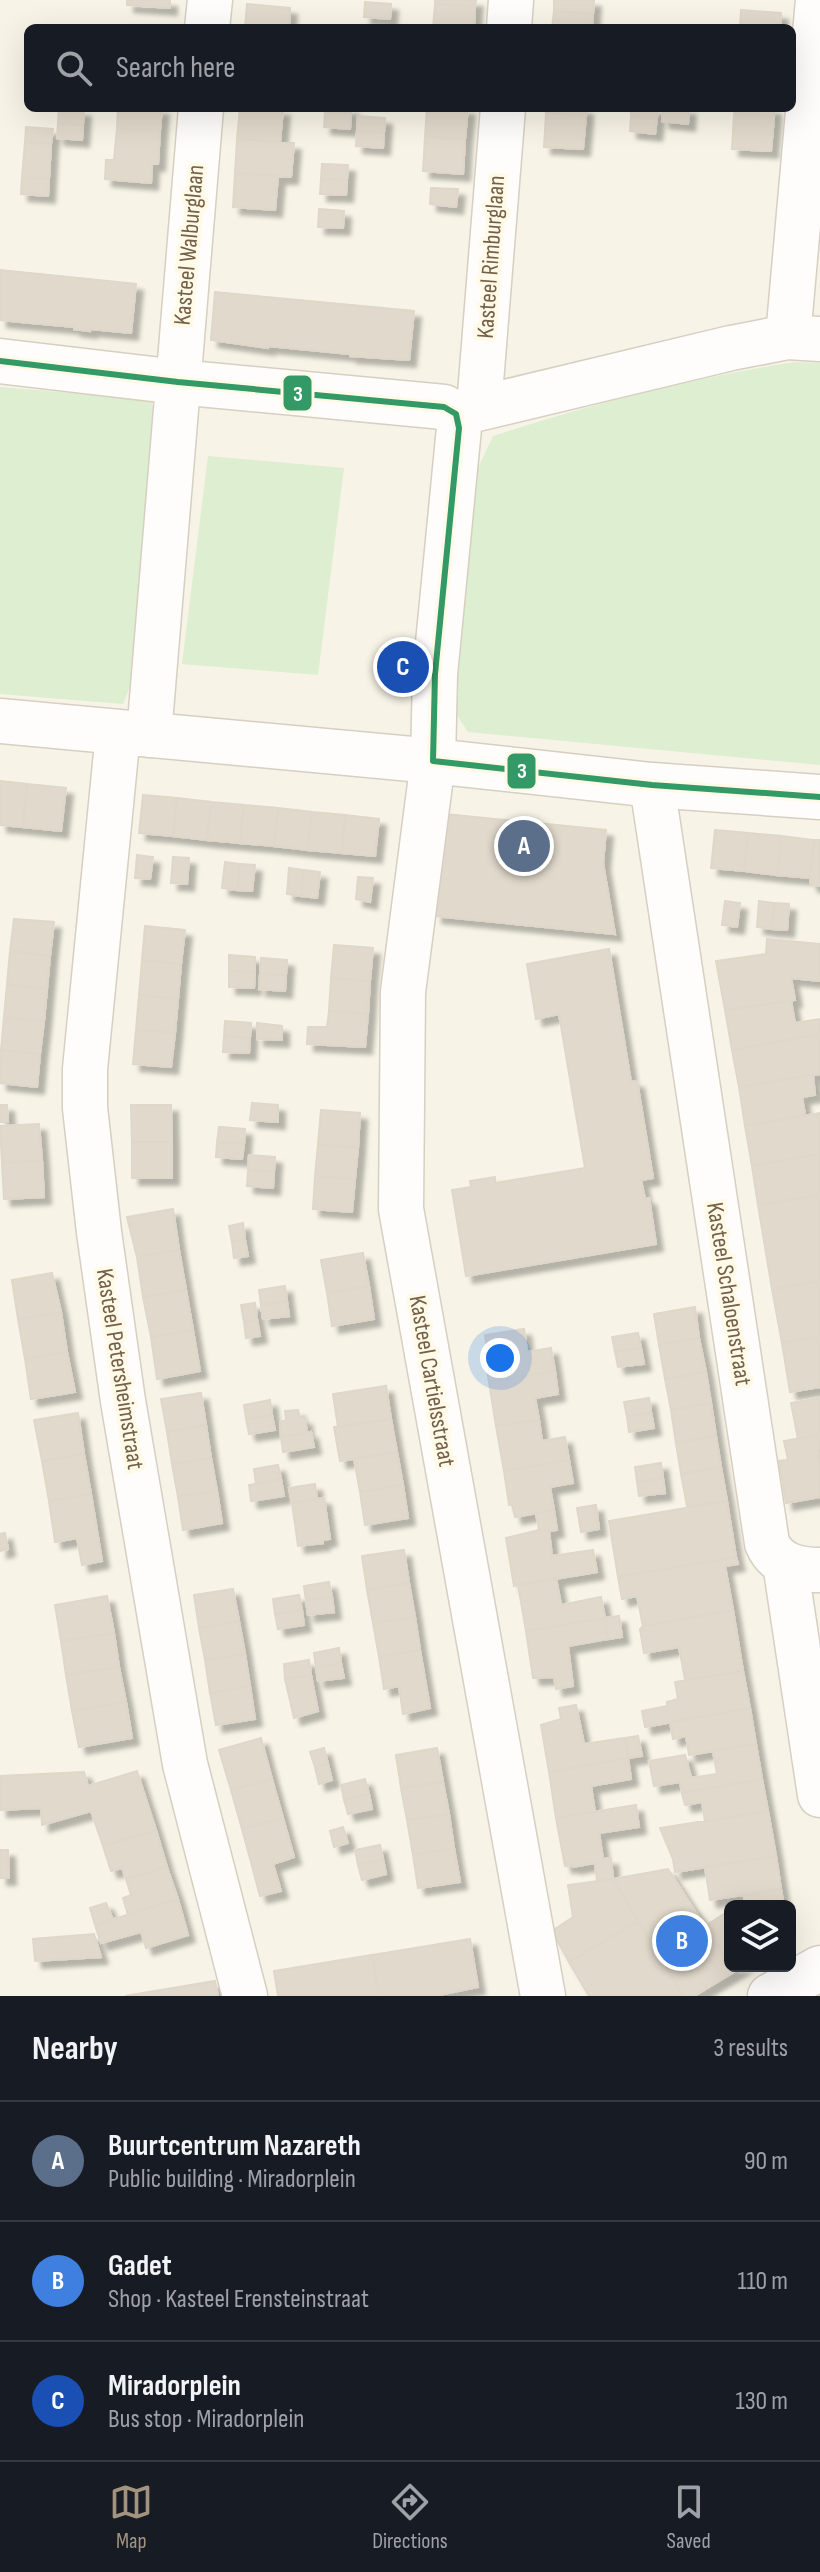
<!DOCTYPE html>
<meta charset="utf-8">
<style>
:root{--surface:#171b24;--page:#242831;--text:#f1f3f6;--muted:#9ea1a6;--line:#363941;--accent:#a2937f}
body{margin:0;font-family:"Sofia Sans Condensed",sans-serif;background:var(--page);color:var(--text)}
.controls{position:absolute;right:24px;bottom:24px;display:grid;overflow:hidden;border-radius:12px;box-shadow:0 8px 32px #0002}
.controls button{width:72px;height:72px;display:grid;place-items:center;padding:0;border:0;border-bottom:2px solid var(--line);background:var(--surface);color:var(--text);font:40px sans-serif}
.you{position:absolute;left:500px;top:1358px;width:28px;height:28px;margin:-20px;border:6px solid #fff;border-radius:50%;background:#1a73e8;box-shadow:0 0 0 12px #1a73e833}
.badge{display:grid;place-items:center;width:52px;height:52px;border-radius:50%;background:var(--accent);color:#fff;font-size:26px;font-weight:700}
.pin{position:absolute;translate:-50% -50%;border:4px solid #fff;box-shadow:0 2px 8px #0006}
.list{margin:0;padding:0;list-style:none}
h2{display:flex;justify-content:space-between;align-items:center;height:104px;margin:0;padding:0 32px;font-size:34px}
h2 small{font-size:26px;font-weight:400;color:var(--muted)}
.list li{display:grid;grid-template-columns:52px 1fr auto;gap:24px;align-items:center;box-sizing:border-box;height:120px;padding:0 32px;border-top:2px solid var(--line)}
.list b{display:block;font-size:30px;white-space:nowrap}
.list p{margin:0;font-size:26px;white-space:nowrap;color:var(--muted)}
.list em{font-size:26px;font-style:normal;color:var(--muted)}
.icon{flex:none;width:44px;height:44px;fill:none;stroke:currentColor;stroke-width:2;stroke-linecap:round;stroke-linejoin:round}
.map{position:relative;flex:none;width:820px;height:1996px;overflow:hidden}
.search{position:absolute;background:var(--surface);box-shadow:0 8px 32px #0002;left:24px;right:24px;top:24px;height:88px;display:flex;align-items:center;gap:20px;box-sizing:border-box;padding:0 28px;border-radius:12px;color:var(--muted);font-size:30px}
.sheet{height:464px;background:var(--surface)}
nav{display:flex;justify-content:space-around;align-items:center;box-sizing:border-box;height:112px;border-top:2px solid var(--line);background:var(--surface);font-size:22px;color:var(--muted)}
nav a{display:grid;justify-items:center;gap:4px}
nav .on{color:var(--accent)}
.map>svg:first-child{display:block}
</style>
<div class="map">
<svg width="820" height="1996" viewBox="0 0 820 1996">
<defs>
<filter id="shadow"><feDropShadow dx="7" dy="7" stdDeviation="2" flood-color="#0004"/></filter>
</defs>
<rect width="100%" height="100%" fill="#f7f3e6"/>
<path fill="#ddeed1" d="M 795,362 L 820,363 L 820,765 L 468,732 L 455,712 L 464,578 L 478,468 L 493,436 C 588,405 696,377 795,362 Z
M 0,387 L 151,400 L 156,423 L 133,679 L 123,704 L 0,694 Z
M 208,456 L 344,468 L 318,675 L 182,664 Z"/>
<path fill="#e1d9cb" stroke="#dfd7c9" stroke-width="2" filter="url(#shadow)" d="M 127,0 L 170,0 L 170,8 L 127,5 Z
M 435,0 L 476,0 L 475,7 L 435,4 Z
M 554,0 L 594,0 L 593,14 L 554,11 Z
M 365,2 L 391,4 L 390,19 L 364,17 Z
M 247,4 L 290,8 L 289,28 L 245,28 Z
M 435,4 L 475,7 L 474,28 L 433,28 Z
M 741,10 L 781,13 L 780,28 L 740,28 Z
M 554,11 L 593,14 L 592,28 L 552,28 Z
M 59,108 L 84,110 L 83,125 L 58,123 Z
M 118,108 L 162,108 L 160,131 L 117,128 Z
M 240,108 L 283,109 L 280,142 L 237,139 Z
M 326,108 L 352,108 L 351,113 L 325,112 Z
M 427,108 L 468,108 L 465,139 L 425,137 Z
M 547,108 L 586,108 L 586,116 L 546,113 Z
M 631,108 L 658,108 L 657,118 L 631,116 Z
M 663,108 L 689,108 L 688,124 L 662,121 Z
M 735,108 L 774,108 L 774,117 L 734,114 Z
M 325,112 L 351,113 L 350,129 L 324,127 Z
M 546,113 L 586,116 L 583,149 L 544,147 Z
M 734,114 L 774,117 L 771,151 L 732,149 Z
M 358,116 L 385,118 L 384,133 L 357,131 Z
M 631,116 L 657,118 L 655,134 L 630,131 Z
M 58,123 L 83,125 L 82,140 L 57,138 Z
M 26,127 L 53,129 L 51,144 L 25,142 Z
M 117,128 L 160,131 L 158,164 L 152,164 L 151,183 L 105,179 L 106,160 L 114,160 Z
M 357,131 L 384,133 L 383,148 L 356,146 Z
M 425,137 L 465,139 L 463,174 L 423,171 Z
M 237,139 L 294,143 L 291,177 L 235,173 Z
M 25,142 L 51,144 L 49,179 L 22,177 Z
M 322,164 L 348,165 L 347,180 L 321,179 Z
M 235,173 L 278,176 L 275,210 L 233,207 Z
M 22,177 L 49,179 L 48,196 L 21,194 Z
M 321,179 L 347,180 L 346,195 L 320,194 Z
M 431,188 L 458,189 L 456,207 L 430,204 Z
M 319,209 L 344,211 L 343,228 L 318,227 Z
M 0,270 L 136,284 L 131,333 L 90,329 L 90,331 L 74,329 L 74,327 L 0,320 Z
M 215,292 L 414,311 L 409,360 L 350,356 L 350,354 L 268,346 L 268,348 L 211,340 Z
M 0,781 L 27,784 L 23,827 L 0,825 Z
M 27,784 L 66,788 L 61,831 L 23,827 Z
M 143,795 L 177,798 L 173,836 L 139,833 Z
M 177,798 L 211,802 L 207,840 L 173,836 Z
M 211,802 L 244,805 L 240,843 L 207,840 Z
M 244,805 L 278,808 L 274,846 L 240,843 Z
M 278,808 L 312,812 L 308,850 L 274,846 Z
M 312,812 L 345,815 L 342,853 L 308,850 Z
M 445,814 L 606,830 L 603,863 L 615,934 L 435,916 Z
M 345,815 L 379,819 L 375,856 L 342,853 Z
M 715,830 L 748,833 L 744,871 L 711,868 Z
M 748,833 L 781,836 L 777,875 L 744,871 Z
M 781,836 L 814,840 L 810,878 L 777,875 Z
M 814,840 L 820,840 L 820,886 L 811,885 L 810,878 Z
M 137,855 L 153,857 L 150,879 L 135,878 Z
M 173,857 L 189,858 L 187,884 L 171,883 Z
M 225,862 L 240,864 L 237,890 L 222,888 Z
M 240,864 L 255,865 L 252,891 L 237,890 Z
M 289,868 L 304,870 L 301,896 L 287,894 Z
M 304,870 L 320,872 L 317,898 L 301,896 Z
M 358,877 L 373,878 L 370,902 L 356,899 Z
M 725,901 L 740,903 L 737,927 L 722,925 Z
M 759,901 L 774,903 L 772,929 L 757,927 Z
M 774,903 L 789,904 L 787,930 L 772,929 Z
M 14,919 L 54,922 L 50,956 L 10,951 Z
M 145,926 L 185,930 L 181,964 L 142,960 Z
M 767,939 L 820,944 L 820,981 L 791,978 L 795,1000 L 725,1010 L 716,961 L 766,954 Z
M 334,945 L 373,948 L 370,981 L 331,978 Z
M 609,949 L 631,1082 L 637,1081 L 653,1178 L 641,1180 L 645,1199 L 649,1198 L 656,1244 L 466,1276 L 452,1190 L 471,1187 L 470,1181 L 495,1177 L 495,1183 L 585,1168 L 559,1014 L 536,1019 L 527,964 Z
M 10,951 L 50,956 L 47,989 L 7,984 Z
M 229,955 L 255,957 L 255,972 L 229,971 Z
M 261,958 L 287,960 L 286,975 L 260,974 Z
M 142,960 L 181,964 L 178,999 L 139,995 Z
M 229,971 L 255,972 L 254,988 L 229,987 Z
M 260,974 L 286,975 L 285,991 L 259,989 Z
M 331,978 L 370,981 L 368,1014 L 329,1011 Z
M 7,984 L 47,989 L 44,1021 L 4,1017 Z
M 139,995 L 178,999 L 175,1033 L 136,1030 Z
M 791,1001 L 795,1023 L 820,1019 L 820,1034 L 732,1050 L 725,1010 Z
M 329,1011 L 368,1014 L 365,1047 L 307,1044 L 308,1027 L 327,1027 Z
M 4,1017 L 44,1021 L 40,1054 L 1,1050 Z
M 225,1021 L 251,1023 L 250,1038 L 224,1036 Z
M 257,1023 L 282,1026 L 282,1040 L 257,1039 Z
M 136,1030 L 175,1033 L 171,1067 L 133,1064 Z
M 820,1034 L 820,1074 L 739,1087 L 732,1050 Z
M 224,1036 L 250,1038 L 249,1053 L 223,1052 Z
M 1,1050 L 40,1054 L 37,1087 L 0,1083 Z
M 813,1075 L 815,1095 L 802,1097 L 805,1115 L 745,1126 L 739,1087 Z
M 252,1103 L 278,1105 L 278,1122 L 250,1120 Z
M 0,1105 L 7,1105 L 8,1122 L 0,1122 Z
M 131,1105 L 171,1105 L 172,1142 L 132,1142 Z
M 321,1110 L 360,1113 L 358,1148 L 318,1144 Z
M 820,1113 L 820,1154 L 752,1166 L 745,1126 Z
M 39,1124 L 42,1160 L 2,1163 L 0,1126 Z
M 219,1127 L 245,1129 L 244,1144 L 217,1142 Z
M 132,1142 L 172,1142 L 172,1178 L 132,1178 Z
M 217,1142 L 244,1144 L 242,1159 L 216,1157 Z
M 318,1144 L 358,1148 L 355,1179 L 315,1176 Z
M 820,1154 L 820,1195 L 758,1205 L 752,1166 Z
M 249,1155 L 275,1157 L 274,1172 L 248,1170 Z
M 42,1160 L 44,1197 L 4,1199 L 2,1163 Z
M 248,1170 L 274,1172 L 273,1188 L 247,1186 Z
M 315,1176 L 355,1179 L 352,1212 L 313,1209 Z
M 820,1195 L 820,1281 L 772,1289 L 758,1205 Z
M 173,1209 L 179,1250 L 137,1257 L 127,1217 Z
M 243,1223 L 245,1240 L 232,1242 L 229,1226 Z
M 245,1240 L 248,1256 L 234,1258 L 232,1242 Z
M 179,1250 L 186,1290 L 143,1297 L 137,1257 Z
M 363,1253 L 369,1286 L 327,1293 L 321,1260 Z
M 52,1273 L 61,1312 L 18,1319 L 12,1280 Z
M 820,1281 L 820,1336 L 782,1343 L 772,1289 Z
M 285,1286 L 287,1301 L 261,1305 L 259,1290 Z
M 369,1286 L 374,1319 L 332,1326 L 327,1293 Z
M 186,1290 L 193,1330 L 151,1337 L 143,1297 Z
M 287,1301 L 289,1316 L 263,1319 L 261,1305 Z
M 255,1303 L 257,1319 L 244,1322 L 241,1305 Z
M 695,1307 L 699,1338 L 659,1345 L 654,1314 Z
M 61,1312 L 67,1352 L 25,1359 L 18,1319 Z
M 257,1319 L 260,1336 L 246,1338 L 244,1322 Z
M 524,1329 L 527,1352 L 551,1348 L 555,1371 L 489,1382 L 483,1350 L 487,1349 L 485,1335 Z
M 193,1330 L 200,1371 L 157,1379 L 151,1337 Z
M 638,1333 L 641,1348 L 615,1352 L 612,1337 Z
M 820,1336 L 820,1387 L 790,1392 L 782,1343 Z
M 699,1338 L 706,1372 L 665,1379 L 659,1345 Z
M 641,1348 L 644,1364 L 618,1367 L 615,1352 Z
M 67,1352 L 75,1392 L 31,1399 L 25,1359 Z
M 555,1371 L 558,1394 L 535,1398 L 539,1420 L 496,1426 L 489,1382 Z
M 706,1372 L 711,1403 L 671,1410 L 665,1379 Z
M 386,1386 L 391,1419 L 338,1427 L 333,1394 Z
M 201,1393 L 206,1425 L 167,1432 L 161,1399 Z
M 649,1398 L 651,1412 L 627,1417 L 624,1402 Z
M 820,1398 L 820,1449 L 818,1435 L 798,1439 L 791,1403 Z
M 270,1400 L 272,1415 L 246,1419 L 244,1405 Z
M 711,1403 L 716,1436 L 676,1443 L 671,1410 Z
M 298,1410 L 300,1419 L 305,1418 L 307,1433 L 281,1437 L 280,1422 L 286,1420 L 285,1411 Z
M 651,1412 L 654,1428 L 629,1432 L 627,1417 Z
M 78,1413 L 84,1454 L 42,1461 L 34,1420 Z
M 272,1415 L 275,1430 L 249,1434 L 246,1419 Z
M 391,1419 L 397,1452 L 340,1461 L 334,1427 Z
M 539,1420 L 542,1441 L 565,1437 L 569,1460 L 504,1471 L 496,1426 Z
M 206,1425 L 211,1458 L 172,1464 L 167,1432 Z
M 311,1432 L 314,1447 L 283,1452 L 281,1437 Z
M 818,1435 L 820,1497 L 786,1503 L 779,1461 L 788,1460 L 784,1441 Z
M 716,1436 L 721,1467 L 681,1474 L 676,1443 Z
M 397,1452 L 403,1485 L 360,1492 L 354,1459 Z
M 84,1454 L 91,1494 L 49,1501 L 42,1461 Z
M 211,1458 L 217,1491 L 178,1497 L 172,1464 Z
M 569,1460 L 573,1483 L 550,1487 L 554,1510 L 515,1517 L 512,1504 L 509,1505 L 504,1471 Z
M 661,1463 L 663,1478 L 637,1482 L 635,1467 Z
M 278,1465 L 281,1479 L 256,1484 L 254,1469 Z
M 721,1467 L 727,1501 L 687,1506 L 681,1474 Z
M 663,1478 L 665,1493 L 639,1496 L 637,1482 Z
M 281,1479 L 284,1496 L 251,1501 L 249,1485 Z
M 315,1484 L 317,1499 L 292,1503 L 289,1488 Z
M 403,1485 L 408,1518 L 365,1525 L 360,1492 Z
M 217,1491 L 222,1523 L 183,1530 L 178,1497 Z
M 91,1494 L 102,1561 L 82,1565 L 77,1538 L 55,1542 L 49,1501 Z
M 324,1498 L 330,1539 L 323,1540 L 323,1543 L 298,1546 L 292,1503 Z
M 727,1501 L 736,1557 L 618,1577 L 609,1521 Z
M 596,1505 L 599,1529 L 581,1532 L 577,1508 Z
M 554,1510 L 557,1530 L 549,1531 L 552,1556 L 593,1550 L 597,1572 L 514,1586 L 506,1538 L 539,1530 L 536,1514 Z
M 5,1533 L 8,1549 L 0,1551 L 0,1534 Z
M 404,1550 L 409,1583 L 367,1590 L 362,1556 Z
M 736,1557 L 738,1564 L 725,1566 L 733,1610 L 643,1626 L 637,1596 L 622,1599 L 618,1577 Z
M 556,1578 L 561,1605 L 601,1597 L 605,1618 L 526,1631 L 518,1585 Z
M 329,1582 L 332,1597 L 306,1601 L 304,1586 Z
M 409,1583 L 415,1617 L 373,1623 L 367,1590 Z
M 233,1589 L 239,1621 L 199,1628 L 194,1595 Z
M 299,1595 L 302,1610 L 275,1614 L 273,1599 Z
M 107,1596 L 114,1633 L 61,1641 L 55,1605 Z
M 332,1597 L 334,1612 L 308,1615 L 306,1601 Z
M 302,1610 L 304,1625 L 278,1629 L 275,1614 Z
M 733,1610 L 743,1671 L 685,1680 L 679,1647 L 644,1653 L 640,1629 L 643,1626 Z
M 619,1616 L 622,1637 L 608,1639 L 605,1618 Z
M 415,1617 L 420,1650 L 379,1657 L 373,1623 Z
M 605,1618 L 608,1639 L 568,1646 L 573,1686 L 556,1689 L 554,1677 L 533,1678 L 526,1631 Z
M 239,1621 L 245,1654 L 205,1660 L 199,1628 Z
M 114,1633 L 119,1667 L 66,1675 L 61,1641 Z
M 339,1648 L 341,1663 L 316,1667 L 314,1653 Z
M 420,1650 L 430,1708 L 403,1714 L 399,1686 L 384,1689 L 379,1657 Z
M 245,1654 L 250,1686 L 210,1693 L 205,1660 Z
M 309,1660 L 311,1675 L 285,1679 L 284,1664 Z
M 341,1663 L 344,1678 L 318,1681 L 316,1667 Z
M 119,1667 L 126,1702 L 72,1711 L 66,1675 Z
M 743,1671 L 750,1708 L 645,1727 L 642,1711 L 667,1706 L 667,1702 L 678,1699 L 675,1682 Z
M 311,1675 L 318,1711 L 294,1718 L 285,1679 Z
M 250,1686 L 255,1719 L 216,1725 L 210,1693 Z
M 126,1702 L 132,1738 L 79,1747 L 72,1711 Z
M 576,1705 L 584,1744 L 625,1738 L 628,1758 L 549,1772 L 541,1725 L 561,1719 L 559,1708 Z
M 750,1708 L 756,1744 L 689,1755 L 686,1736 L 673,1739 L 670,1722 Z
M 638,1736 L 642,1756 L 628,1758 L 625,1738 Z
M 261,1738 L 272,1779 L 231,1790 L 219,1750 Z
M 756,1744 L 762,1779 L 682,1793 L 680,1782 L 654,1786 L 649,1761 L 685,1755 L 691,1777 L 697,1777 L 717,1774 L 713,1751 Z
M 324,1748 L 328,1764 L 315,1767 L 310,1752 Z
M 437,1748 L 443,1782 L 401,1788 L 396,1755 Z
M 628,1758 L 631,1779 L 591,1786 L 595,1812 L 556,1818 L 549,1772 Z
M 328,1764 L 332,1780 L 319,1784 L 315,1767 Z
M 137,1771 L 156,1830 L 103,1846 L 91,1811 L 42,1825 L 41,1808 L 0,1810 L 0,1776 L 84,1772 L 88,1786 Z
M 272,1779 L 283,1818 L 242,1829 L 231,1790 Z
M 365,1779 L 369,1794 L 344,1800 L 341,1785 Z
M 762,1779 L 768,1811 L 705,1822 L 702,1802 L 685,1805 L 682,1793 Z
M 443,1782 L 449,1814 L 407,1820 L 401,1788 Z
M 369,1794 L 372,1809 L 348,1814 L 344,1800 Z
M 636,1805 L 639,1827 L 599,1833 L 603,1859 L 611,1858 L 613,1879 L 597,1881 L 595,1863 L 573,1867 L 572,1865 L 565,1866 L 556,1818 Z
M 768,1811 L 776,1856 L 675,1872 L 673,1859 L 660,1828 Z
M 449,1814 L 454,1848 L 413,1855 L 407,1820 Z
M 283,1818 L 294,1857 L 273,1864 L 281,1891 L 260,1896 L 242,1829 Z
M 343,1827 L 348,1843 L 334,1847 L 330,1831 Z
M 156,1830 L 167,1867 L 126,1879 L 122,1868 L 111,1871 L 103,1846 Z
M 380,1845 L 383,1859 L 358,1865 L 355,1850 Z
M 454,1848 L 460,1882 L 418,1888 L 413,1855 Z
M 0,1850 L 8,1850 L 9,1878 L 0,1878 Z
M 776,1856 L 781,1889 L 710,1900 L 705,1867 Z
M 383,1859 L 386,1874 L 362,1880 L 358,1865 Z
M 167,1867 L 178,1899 L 128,1915 L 123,1898 L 131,1895 L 126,1879 Z
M 668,1869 L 734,1972 L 694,1996 L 683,1996 L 613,1879 Z
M 613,1879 L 638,1921 L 569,1962 L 552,1931 L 573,1917 L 568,1885 Z
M 781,1889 L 784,1906 L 744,1906 L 744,1896 Z
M 178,1899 L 188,1935 L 146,1948 L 141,1932 L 101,1943 L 95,1925 Z
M 106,1903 L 113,1920 L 95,1925 L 90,1908 Z
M 730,1910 L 730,1966 L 744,1966 L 734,1972 L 705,1926 Z
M 638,1921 L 683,1996 L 589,1996 L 569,1962 Z
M 94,1934 L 101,1957 L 35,1961 L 33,1939 Z
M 470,1939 L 478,1987 L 434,1996 L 379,1996 L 372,1955 Z
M 372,1955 L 379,1996 L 278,1996 L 274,1971 Z
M 215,1981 L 218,1996 L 125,1996 Z"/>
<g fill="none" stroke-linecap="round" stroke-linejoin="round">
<defs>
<path id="minor" d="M 207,28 L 210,0
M 509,28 L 511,0
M 788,337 L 818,0
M 0,361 L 178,382 L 444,407 L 456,414 L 459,428 L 435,674 L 433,761 L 403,992 L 401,1209 L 543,1996
M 479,407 L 503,108
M 456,414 L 731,348 L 788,337 L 820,339
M 0,721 L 433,761 L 652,785 L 820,797
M 118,733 L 85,1069 L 85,1108 L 99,1232 L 123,1401 L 185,1764 L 245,1996
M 149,735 L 201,108
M 652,785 L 767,1543 C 776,1565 798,1570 820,1570
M 785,1563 L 820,1795
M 770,1996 L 820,1968"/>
</defs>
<use href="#minor" stroke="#d6cfc2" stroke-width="47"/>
<use href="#minor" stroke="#fefdfb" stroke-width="44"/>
<defs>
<path id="bus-1" d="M 0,361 L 178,382 L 444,407 L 456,414 L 459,428 L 435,674 L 433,761 L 652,785 L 820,797"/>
</defs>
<use href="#bus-1" stroke="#fffae7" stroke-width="12"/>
<use href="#bus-1" stroke="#396" stroke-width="6"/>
</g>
<g text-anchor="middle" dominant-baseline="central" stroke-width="8" stroke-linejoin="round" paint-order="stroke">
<g font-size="24" fill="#745f47" stroke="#fffae7">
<text transform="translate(189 245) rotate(-85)">Kasteel Walburglaan</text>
<text transform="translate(491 257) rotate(-86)">Kasteel Rimburglaan</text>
<text transform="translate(729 1294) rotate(81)">Kasteel Schaloenstraat</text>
<text transform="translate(120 1369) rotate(81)">Kasteel Petersheimstraat</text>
<text transform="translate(432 1381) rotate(80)">Kasteel Cartielsstraat</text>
</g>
</g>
<g stroke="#fffae7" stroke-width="3">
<rect x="282" y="374" width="31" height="38" rx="8" fill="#396"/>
<rect x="506" y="752" width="31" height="38" rx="8" fill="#396"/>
</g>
<g font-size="22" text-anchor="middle" font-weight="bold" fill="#fff">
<text x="298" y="401">3</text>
<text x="522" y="778">3</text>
</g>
</svg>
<div class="controls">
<button><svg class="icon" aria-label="layers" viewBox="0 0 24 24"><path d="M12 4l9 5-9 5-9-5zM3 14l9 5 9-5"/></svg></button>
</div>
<div class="you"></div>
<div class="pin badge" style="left:524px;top:846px;background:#5c6f8a">A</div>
<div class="pin badge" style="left:682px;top:1941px;background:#3f7fe0">B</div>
<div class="pin badge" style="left:403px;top:667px;background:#1a4fb4">C</div>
<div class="search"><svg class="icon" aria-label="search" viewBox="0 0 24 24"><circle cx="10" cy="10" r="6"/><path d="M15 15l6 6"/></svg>Search here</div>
</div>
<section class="sheet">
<h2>Nearby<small>3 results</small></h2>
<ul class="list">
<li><span class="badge" style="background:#5c6f8a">A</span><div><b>Buurtcentrum Nazareth</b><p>Public building · Miradorplein</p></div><em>90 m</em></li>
<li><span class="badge" style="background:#3f7fe0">B</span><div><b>Gadet</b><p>Shop · Kasteel Erensteinstraat</p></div><em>110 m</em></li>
<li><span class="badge" style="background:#1a4fb4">C</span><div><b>Miradorplein</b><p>Bus stop · Miradorplein</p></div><em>130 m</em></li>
</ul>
</section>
<nav>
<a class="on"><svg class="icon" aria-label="map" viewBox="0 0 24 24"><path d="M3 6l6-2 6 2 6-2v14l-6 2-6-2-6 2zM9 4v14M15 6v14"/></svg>Map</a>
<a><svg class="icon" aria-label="directions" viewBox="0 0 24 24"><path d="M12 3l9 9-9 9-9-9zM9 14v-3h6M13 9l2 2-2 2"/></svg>Directions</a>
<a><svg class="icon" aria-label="saved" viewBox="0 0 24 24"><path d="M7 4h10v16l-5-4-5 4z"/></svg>Saved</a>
</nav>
